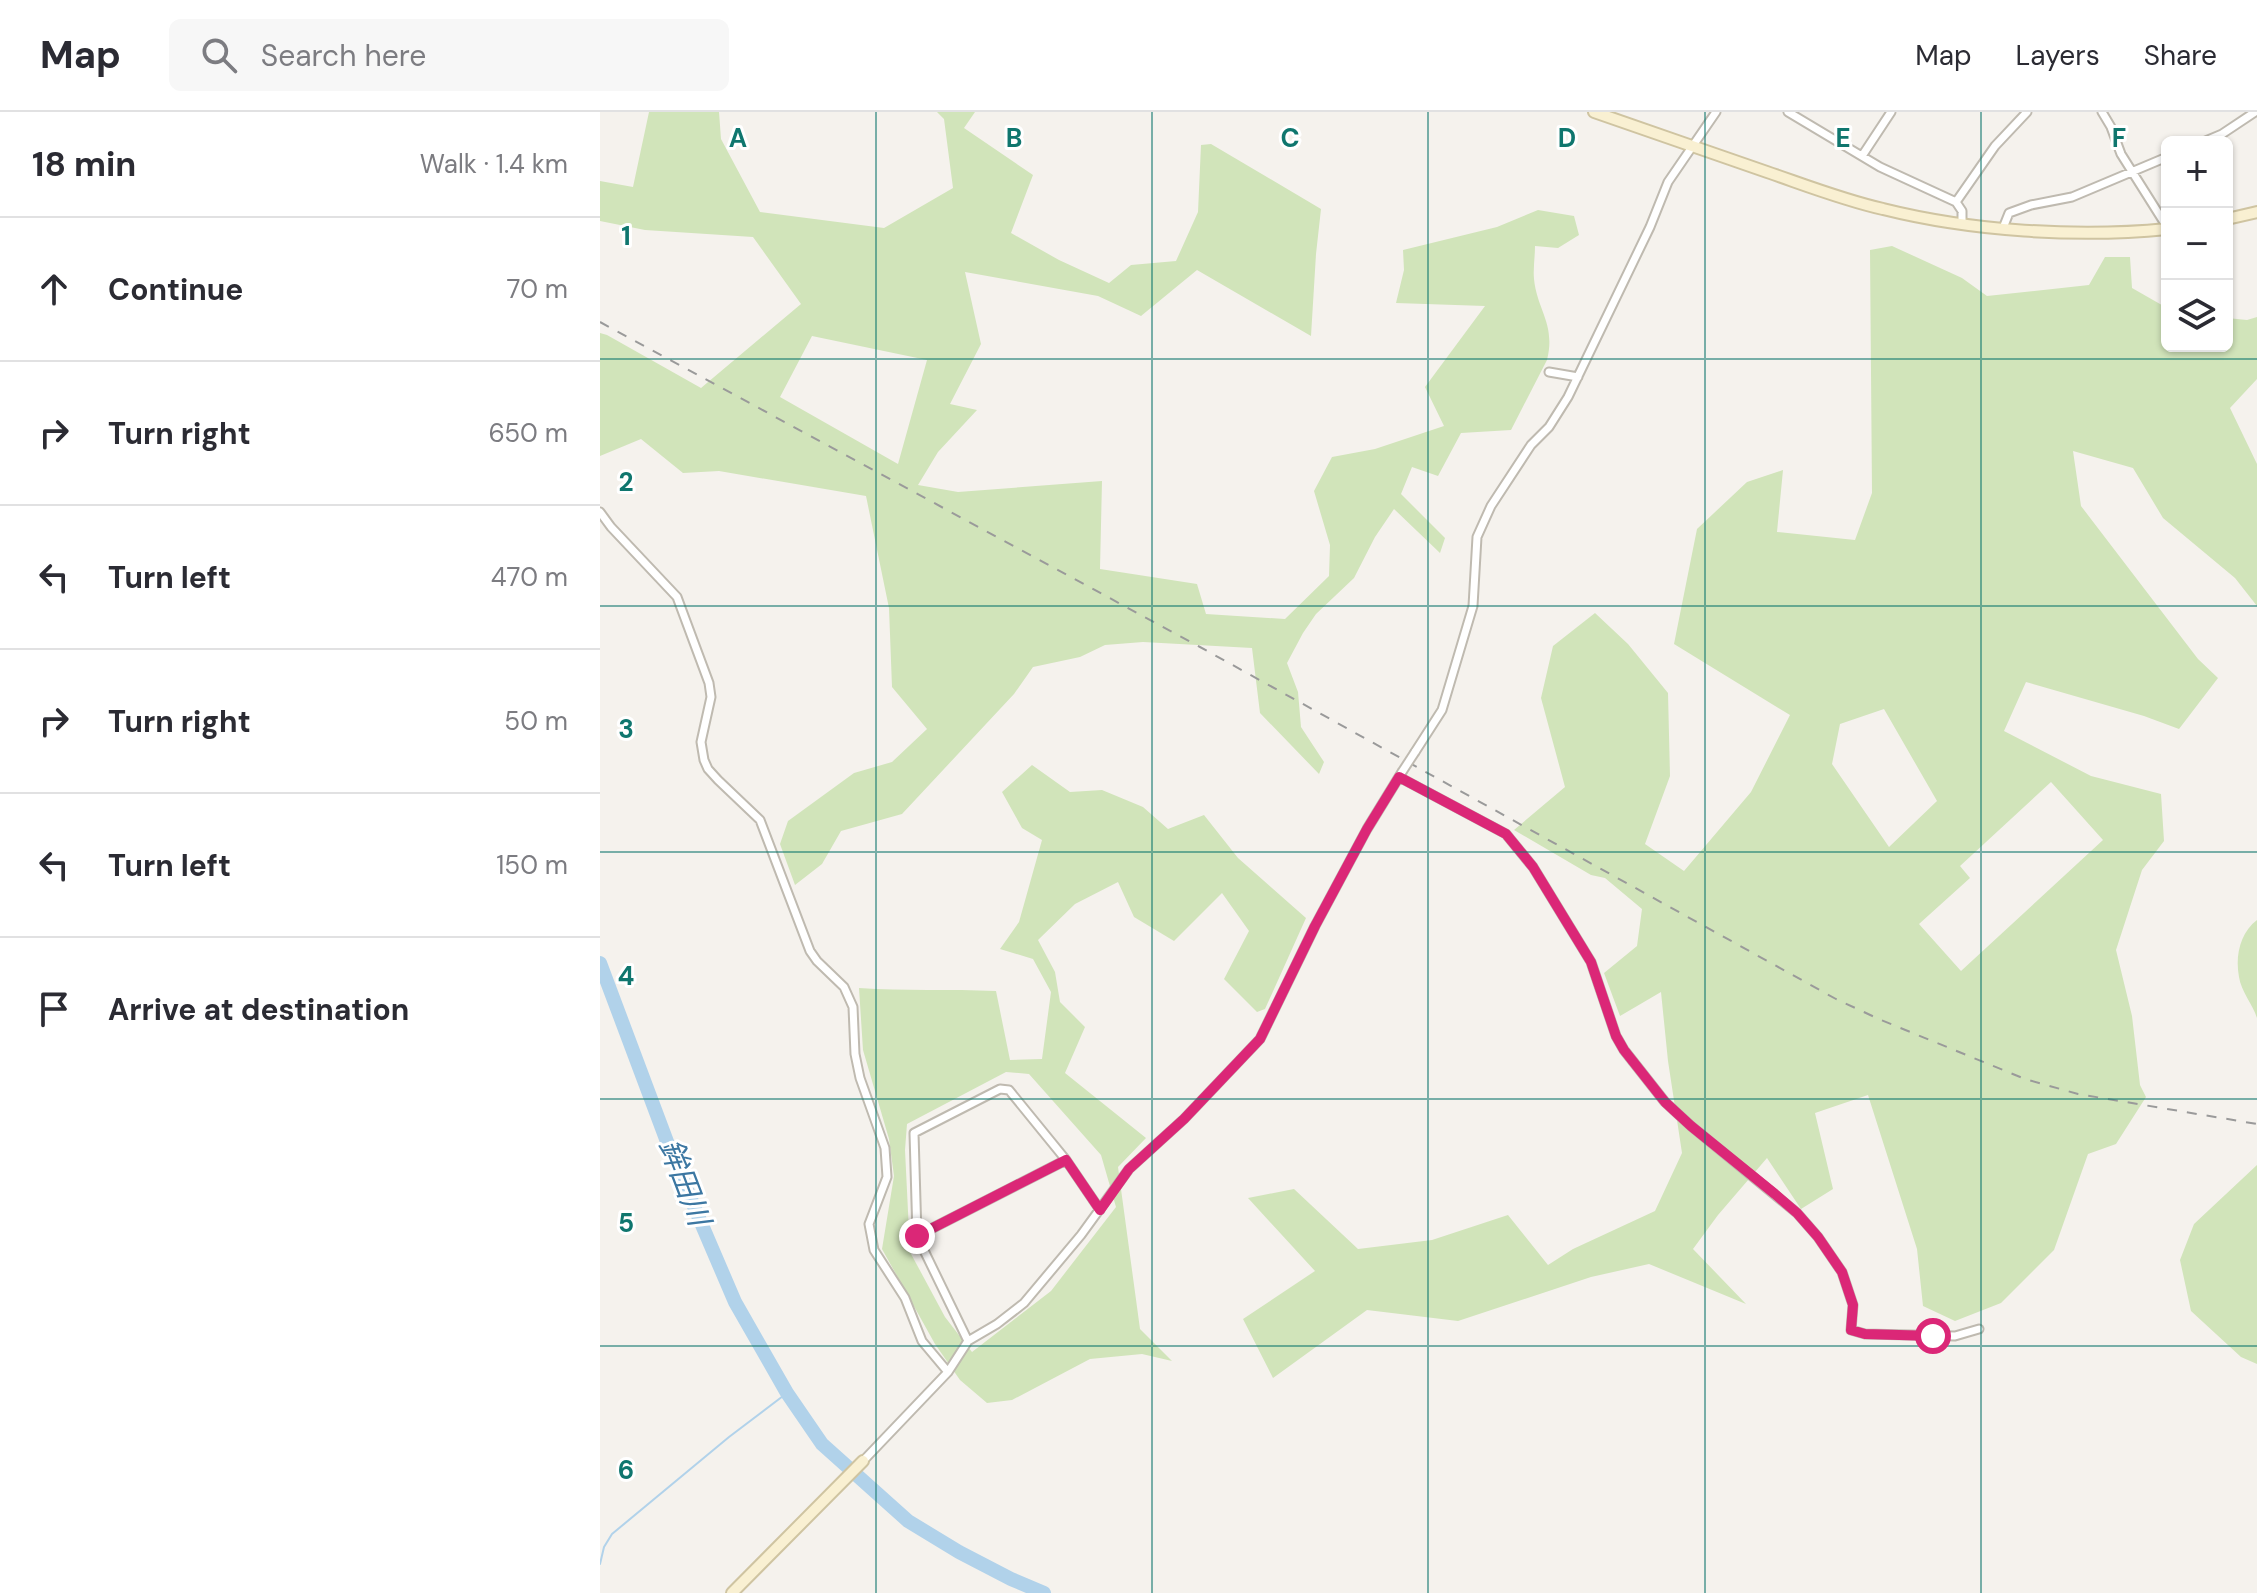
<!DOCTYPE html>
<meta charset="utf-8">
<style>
:root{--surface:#fff;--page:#f7f7f7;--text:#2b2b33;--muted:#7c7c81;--line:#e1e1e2}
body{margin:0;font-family:"DM Sans","Noto Sans JP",sans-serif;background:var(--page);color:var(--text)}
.controls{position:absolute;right:24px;top:24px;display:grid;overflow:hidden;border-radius:12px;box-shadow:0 2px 6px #0004}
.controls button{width:72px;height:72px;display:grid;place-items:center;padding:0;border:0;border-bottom:2px solid var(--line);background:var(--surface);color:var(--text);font:40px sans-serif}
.stop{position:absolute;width:24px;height:24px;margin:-18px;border:6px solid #db2777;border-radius:50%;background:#fff}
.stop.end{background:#db2777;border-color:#fff;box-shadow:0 2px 8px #0008}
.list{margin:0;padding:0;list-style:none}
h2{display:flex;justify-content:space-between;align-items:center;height:104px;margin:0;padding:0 32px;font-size:34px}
h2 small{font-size:26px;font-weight:400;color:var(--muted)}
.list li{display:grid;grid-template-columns:52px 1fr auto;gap:24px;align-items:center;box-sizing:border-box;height:144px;padding:0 32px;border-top:2px solid var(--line)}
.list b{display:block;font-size:30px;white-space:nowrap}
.list em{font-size:26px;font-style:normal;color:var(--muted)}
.icon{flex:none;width:44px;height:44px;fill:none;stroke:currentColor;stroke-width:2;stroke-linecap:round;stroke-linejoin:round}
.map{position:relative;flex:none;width:1657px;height:1481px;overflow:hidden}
header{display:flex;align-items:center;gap:48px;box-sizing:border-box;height:112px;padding:0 40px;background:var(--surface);border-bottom:2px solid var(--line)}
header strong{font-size:38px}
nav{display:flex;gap:44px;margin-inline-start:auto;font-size:28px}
.search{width:560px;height:72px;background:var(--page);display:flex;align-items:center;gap:20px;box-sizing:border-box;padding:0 28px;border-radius:12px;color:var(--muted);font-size:30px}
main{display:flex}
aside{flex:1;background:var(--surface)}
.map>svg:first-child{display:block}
</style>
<header>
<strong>Map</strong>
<div class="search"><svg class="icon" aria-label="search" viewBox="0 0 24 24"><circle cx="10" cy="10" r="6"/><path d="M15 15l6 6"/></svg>Search here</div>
<nav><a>Map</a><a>Layers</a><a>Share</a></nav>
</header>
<main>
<aside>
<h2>18 min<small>Walk · 1.4 km</small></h2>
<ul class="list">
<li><svg class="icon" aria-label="ahead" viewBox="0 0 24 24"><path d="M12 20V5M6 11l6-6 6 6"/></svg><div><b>Continue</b></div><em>70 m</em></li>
<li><svg class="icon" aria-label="right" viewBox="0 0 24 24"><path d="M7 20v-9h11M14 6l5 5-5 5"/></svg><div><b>Turn right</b></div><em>650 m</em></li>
<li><svg class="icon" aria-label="left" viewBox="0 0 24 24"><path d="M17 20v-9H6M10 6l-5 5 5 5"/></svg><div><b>Turn left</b></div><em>470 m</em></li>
<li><svg class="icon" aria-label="right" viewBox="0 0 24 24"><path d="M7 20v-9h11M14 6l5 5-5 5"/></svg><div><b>Turn right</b></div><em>50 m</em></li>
<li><svg class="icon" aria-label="left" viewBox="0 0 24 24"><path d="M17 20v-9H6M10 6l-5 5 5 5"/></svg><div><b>Turn left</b></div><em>150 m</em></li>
<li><svg class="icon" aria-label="arrive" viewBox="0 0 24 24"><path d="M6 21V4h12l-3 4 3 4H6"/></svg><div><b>Arrive at destination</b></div></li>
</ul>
</aside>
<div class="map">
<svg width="1657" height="1481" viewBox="0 0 1657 1481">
<rect width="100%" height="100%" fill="#f5f2ed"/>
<path fill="#d1e4ba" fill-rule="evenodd" d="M 49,0 L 119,0 L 121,27 L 160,100 L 284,116 L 353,76 L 344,7 L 337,0 L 375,0 L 364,16 L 433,63 L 411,121 L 459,148 L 509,171 L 531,153 L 576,149 L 598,100 L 601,33 L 611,32 L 721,97 L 716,142 L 711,224 L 597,158 L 541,204 L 498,184 L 365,160 L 381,232 L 350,292 L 377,298 L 338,340 L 318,373 L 358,380 L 502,369 L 500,457 L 597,472 L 606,502 L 685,507 L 729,464 L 730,433 L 714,379 L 732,345 L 775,337 L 844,314 L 825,275 L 885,194 L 796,191 L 804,158 L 803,138 L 897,115 L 938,98 L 974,104 L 979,123 L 958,136 L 935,134 C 935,145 933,156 934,167 C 937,198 956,212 947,248 L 911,318 L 861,321 L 838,364 L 812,355 L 801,382 L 845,426 L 840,441 L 794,397 L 775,425 L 754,466 L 716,502 L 703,521 L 687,551 L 698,580 L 701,615 L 724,650 L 719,662 L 660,601 L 652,536 L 543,530 L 505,533 L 480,545 L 433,555 L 414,582 L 302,702 L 241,719 L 222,752 L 195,773 L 180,732 L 188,709 L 254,661 L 292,650 L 327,617 L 292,575 L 289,496 L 266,384 L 119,359 L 83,361 L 41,327 L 0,344 L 0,221 L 7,223 L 101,276 L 201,192 L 153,125 L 45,118 L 0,109 L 0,69 L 33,75 ZM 212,224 L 327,248 L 298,352 L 180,285 Z
M 1292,134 L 1362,166 L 1387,184 L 1489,173 L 1505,145 L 1530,145 L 1532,176 L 1567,196 L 1567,234 L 1627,234 L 1627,206 L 1647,208 L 1657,205 L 1657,267 L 1630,296 L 1657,352 L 1657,494 L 1635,466 L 1563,406 L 1533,356 L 1473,339 L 1481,394 L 1598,547 L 1618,566 L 1579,617 L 1544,604 L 1426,570 L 1404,619 L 1491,664 L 1561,682 L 1564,729 L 1542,758 L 1516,838 L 1532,904 L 1540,973 L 1546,985 L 1516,1032 L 1488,1042 L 1454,1138 L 1401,1191 L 1355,1209 L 1323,1194 L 1317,1137 L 1268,983 L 1215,1001 L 1233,1077 L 1201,1097 L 1167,1046 L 1118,1103 L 1093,1137 L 1146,1192 L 1049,1152 L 991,1165 L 858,1209 L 767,1198 L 673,1266 L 643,1207 L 715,1159 L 648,1086 L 694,1077 L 758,1137 L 832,1128 L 908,1103 L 948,1153 L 973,1137 L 1055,1099 L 1082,1041 L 1068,949 L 1061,880 L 1020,904 L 1004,861 L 1037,834 L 1042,797 L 1005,766 L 991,763 L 914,718 L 965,675 L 941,586 L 953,534 L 995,501 L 1028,532 L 1068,581 L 1070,664 L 1045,732 L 1084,759 L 1151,680 L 1190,603 L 1074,532 L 1097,417 L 1147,370 L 1183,358 L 1177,420 L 1255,428 L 1272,381 L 1270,138 ZM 1284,597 L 1337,689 L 1289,735 L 1232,652 L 1240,612 ZM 1451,670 L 1503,728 L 1361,859 L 1319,812 L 1370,766 L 1360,754 Z
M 432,653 L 470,680 L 502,678 L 543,695 L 568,717 L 604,703 L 638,746 L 706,806 L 665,897 L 657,900 L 624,867 L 649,819 L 622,781 L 574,829 L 534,805 L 518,770 L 475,792 L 438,828 L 455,860 L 460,890 L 485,915 L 465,961 L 546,1026 L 518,1055 L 540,1217 L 572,1249 L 542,1242 L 490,1247 L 412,1288 L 387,1291 L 360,1268 L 335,1232 L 282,1137 L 294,1064 L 289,1027 L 263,938 L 259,876 C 304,879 350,877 396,879 L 410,948 L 442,947 L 451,880 L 433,847 L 400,837 L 419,810 L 442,728 L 422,716 L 402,680 ZM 406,960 L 429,962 L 501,1043 L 516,1095 L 451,1179 L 372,1240 L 345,1205 L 310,1140 L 305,1038 L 307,1012 Z
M 1657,808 L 1657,906 C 1653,893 1641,879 1639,865 C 1635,844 1640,821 1657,808 Z
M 1657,1053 L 1657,1252 L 1641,1245 L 1591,1199 L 1580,1148 L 1594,1112 Z"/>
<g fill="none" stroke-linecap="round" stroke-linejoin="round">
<path stroke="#b1d2ea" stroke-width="2" d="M 0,1452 L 4,1435 L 12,1422 L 129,1325 L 187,1281"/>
<path stroke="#b1d2ea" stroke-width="14" d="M 0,851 L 72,1043 L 135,1190 L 187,1281 L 222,1332 L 308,1409 L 359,1440 L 411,1467 L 444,1481"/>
<defs>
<path id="street" d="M 1188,0 L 1280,55 L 1356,90 L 1362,99 L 1362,112
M 1502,0 L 1511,15 L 1521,42 L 1567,115
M 1603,30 L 1622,22 L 1655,0
M 1262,44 L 1291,0
M 1356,90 L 1395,34 L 1427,0
M 1403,116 L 1409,101 L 1431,93 L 1472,85 L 1567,45
M 949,260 L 978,265
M 0,400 L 11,415 L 77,485 L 109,571 L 111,585 L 101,630 L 104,648 L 108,657 L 118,668 L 160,708 L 210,839 L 217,849 L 244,875 L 253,895 L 255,942 L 260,966 L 285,1036 L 287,1065 L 269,1112 L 274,1138 L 305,1186 L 322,1229 L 348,1260
M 815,640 L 842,598 L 873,494 L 877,425 L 891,394 L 931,333 L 949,315 L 968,285 L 1050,115 L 1068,70 L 1116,0
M 799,665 L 906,722 L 933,755 L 991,850 L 1016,924 L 1024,938 L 1065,990 L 1091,1014 L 1197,1101 L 1218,1125 L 1242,1160 L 1253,1193 L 1251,1218 L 1265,1222 L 1355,1224 L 1379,1217
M 317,1124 L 466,1048
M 368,1229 L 317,1124 L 314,1021 L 400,977 L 409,978 L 466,1048 L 500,1098
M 263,1349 L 348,1260 L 368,1229 L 397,1212 L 424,1191 L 481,1123 L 529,1057 L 584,1007 L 660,927 L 715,814 L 767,717 L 802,660"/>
<path id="secondary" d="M 994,0 C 1052,20 1109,40 1167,60 C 1205,73 1243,88 1283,97 C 1371,119 1477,126 1567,117
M 1627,107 L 1657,100
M 132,1481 L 263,1349"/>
</defs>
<use href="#street" stroke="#bfbab0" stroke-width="11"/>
<use href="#secondary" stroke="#cfc4a1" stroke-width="14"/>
<use href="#street" stroke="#fff" stroke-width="7"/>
<use href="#secondary" stroke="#f9f0d2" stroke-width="10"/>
<path stroke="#9a9a9a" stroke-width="2" stroke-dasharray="10 10" stroke-linecap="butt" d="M 0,210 L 600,535 L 1236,887 L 1281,908 L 1425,967 L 1478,982 L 1657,1012"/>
<defs>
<path id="street-bridge" d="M 802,660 L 815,640"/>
</defs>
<use href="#street-bridge" stroke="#bfbab0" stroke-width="11" stroke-linecap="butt"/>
<use href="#street-bridge" stroke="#fff" stroke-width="7"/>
</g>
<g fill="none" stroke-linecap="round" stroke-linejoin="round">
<path stroke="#db2777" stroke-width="10" d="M 317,1124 L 466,1048 L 500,1098 L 529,1057 L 584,1007 L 660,927 L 715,814 L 767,717 L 799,665 L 906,722 L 933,755 L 991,850 L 1016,924 L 1024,938 L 1065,990 L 1091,1014 L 1175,1082 L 1197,1101 L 1218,1125 L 1242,1160 L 1253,1193 L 1251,1218 L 1265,1222 L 1333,1224"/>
</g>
<path fill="none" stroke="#0f766e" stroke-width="2" stroke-opacity="0.55" d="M 276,0 L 276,1481M 552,0 L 552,1481M 828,0 L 828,1481M 1105,0 L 1105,1481M 1381,0 L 1381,1481M 0,247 L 1657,247M 0,494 L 1657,494M 0,740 L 1657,740M 0,987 L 1657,987M 0,1234 L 1657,1234"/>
<g text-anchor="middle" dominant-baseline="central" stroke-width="6" stroke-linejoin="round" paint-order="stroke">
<g font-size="30" font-style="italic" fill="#3c77a2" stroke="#fff">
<text transform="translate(85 1070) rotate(69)">鉾田川</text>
</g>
</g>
<g font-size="26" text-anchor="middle" font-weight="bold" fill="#0f766e" stroke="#fff" stroke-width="6" stroke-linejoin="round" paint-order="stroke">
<text x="138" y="35">A</text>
<text x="414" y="35">B</text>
<text x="690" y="35">C</text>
<text x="967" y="35">D</text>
<text x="1243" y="35">E</text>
<text x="1519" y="35">F</text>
<text x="26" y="133">1</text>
<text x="26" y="379">2</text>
<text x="26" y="626">3</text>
<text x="26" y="873">4</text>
<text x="26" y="1120">5</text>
<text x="26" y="1367">6</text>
</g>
</svg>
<div class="controls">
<button>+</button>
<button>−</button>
<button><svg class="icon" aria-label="layers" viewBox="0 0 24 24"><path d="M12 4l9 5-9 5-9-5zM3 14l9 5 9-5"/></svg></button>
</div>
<div class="stop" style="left:1333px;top:1224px"></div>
<div class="stop end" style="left:317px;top:1124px"></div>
</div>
</main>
